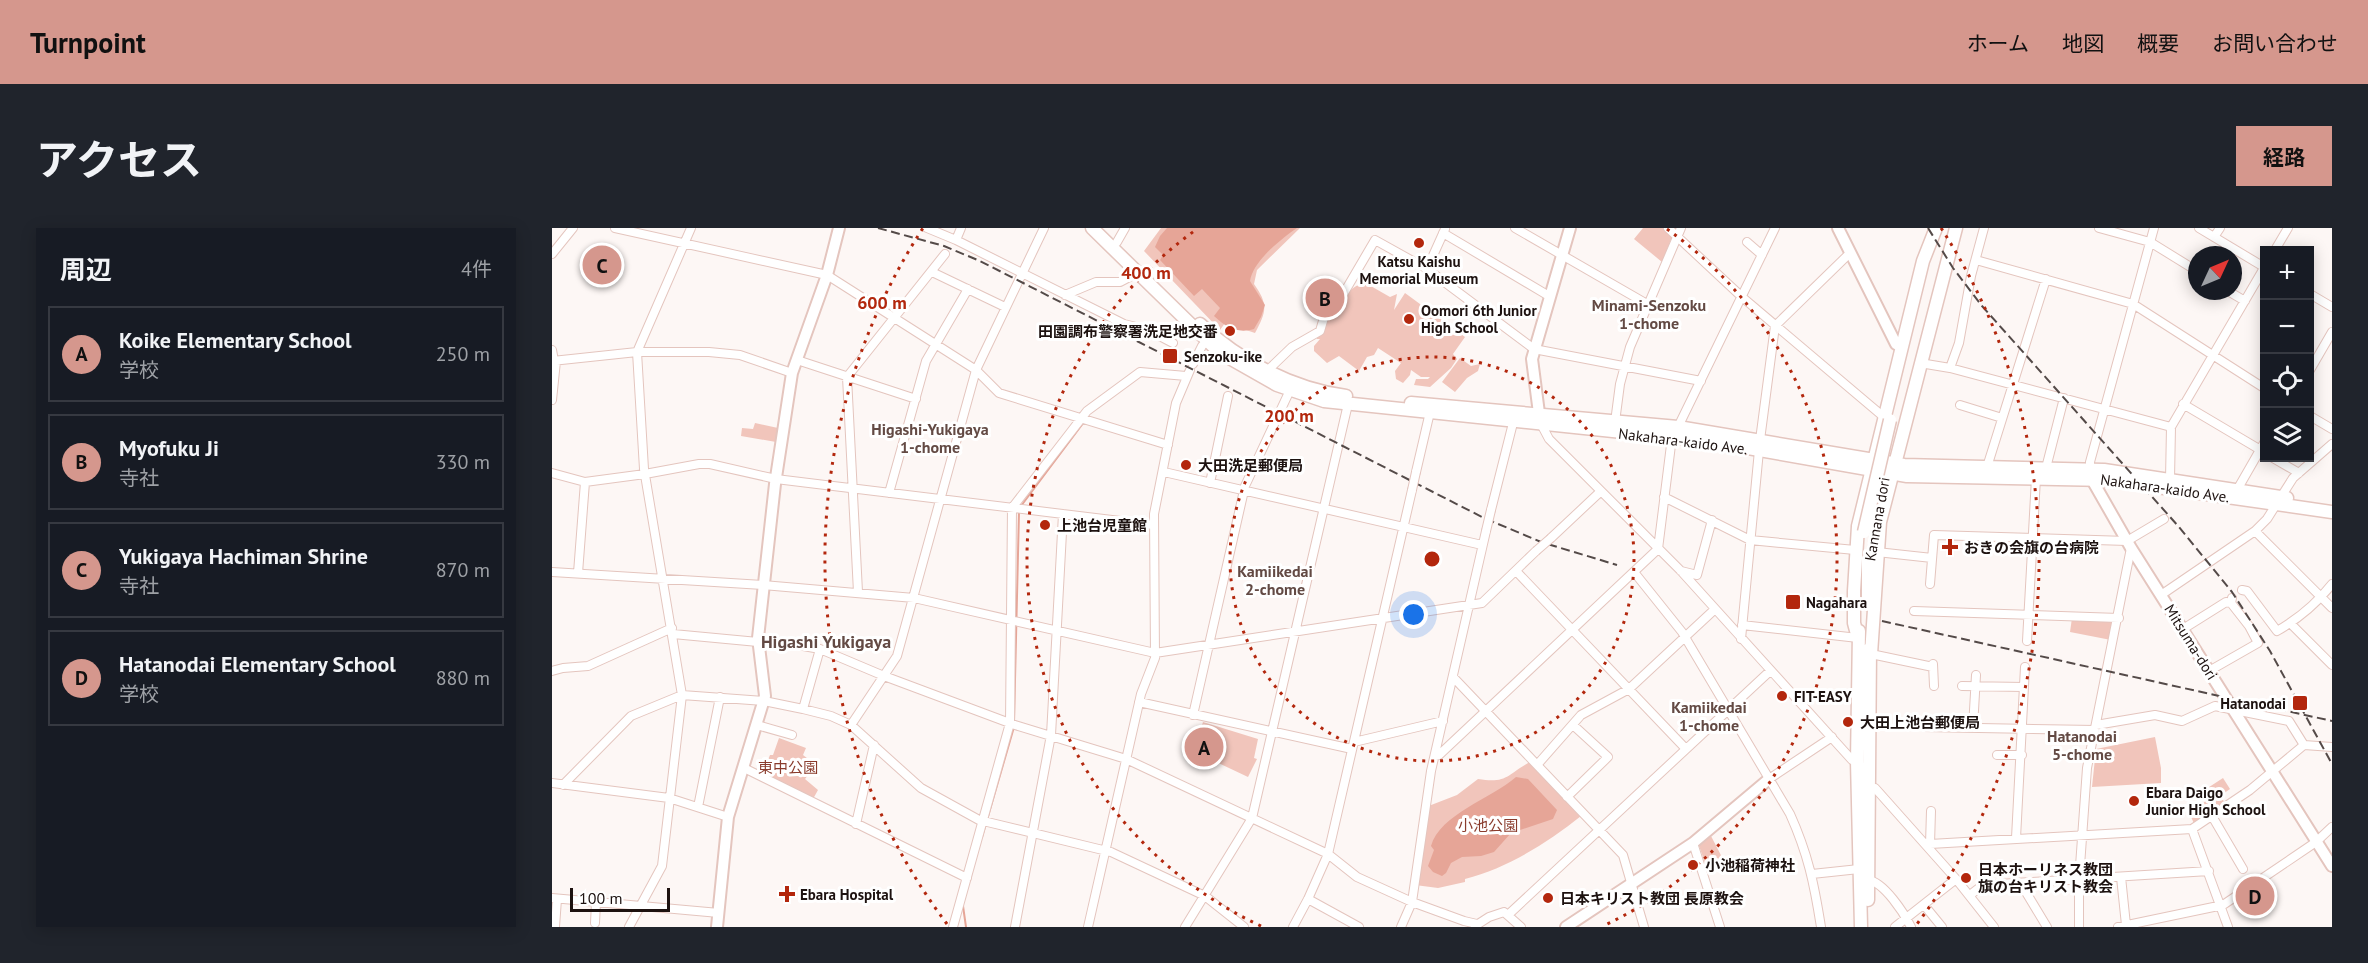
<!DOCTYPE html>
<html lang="ja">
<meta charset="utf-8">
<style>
:root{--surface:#171b24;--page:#20242c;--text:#f1f3f6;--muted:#9ea1a6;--line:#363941;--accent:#d5978d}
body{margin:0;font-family:"PT Sans","Noto Sans JP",sans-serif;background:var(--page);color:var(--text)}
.controls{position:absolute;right:18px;top:18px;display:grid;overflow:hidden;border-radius:0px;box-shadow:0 3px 15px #0003}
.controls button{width:54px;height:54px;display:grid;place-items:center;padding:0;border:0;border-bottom:2px solid var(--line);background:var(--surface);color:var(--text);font:30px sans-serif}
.compass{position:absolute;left:1636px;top:18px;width:54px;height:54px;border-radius:50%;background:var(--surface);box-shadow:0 3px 15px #0003;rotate:46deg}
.scale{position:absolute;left:18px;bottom:15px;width:100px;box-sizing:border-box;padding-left:6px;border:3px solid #1d1210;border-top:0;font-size:16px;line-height:21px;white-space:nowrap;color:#1d1210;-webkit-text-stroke:4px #fff;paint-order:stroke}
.you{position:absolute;left:862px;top:387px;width:21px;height:21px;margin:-15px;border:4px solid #fff;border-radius:50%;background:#1a73e8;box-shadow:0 0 0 9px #1a73e833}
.badge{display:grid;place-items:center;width:39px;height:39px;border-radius:50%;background:var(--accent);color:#111;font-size:20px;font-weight:700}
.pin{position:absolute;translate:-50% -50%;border:3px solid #fff;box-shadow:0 2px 6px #0006}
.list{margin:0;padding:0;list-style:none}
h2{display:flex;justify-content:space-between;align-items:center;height:78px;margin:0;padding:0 24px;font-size:26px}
h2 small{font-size:20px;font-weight:400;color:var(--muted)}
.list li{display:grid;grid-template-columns:39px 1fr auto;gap:18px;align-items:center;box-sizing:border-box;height:96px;margin:0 12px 12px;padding:0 12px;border:2px solid var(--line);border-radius:0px}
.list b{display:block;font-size:22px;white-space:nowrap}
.list p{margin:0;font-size:20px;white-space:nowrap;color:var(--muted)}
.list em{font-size:20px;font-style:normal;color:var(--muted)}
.icon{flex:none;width:33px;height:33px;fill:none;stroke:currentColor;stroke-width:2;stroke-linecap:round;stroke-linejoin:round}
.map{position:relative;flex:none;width:1780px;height:699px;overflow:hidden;border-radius:0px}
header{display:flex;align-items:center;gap:36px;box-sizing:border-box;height:84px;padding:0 30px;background:var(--accent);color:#111}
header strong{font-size:28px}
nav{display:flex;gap:33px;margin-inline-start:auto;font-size:21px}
.intro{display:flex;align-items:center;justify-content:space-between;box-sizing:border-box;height:144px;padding:0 36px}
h1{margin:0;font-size:42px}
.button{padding:15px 27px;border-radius:0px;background:var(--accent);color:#111;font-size:21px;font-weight:700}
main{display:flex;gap:36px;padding:0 36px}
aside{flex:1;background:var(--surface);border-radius:0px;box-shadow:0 3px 15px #0003}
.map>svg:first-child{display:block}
</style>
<header>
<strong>Turnpoint</strong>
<nav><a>ホーム</a><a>地図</a><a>概要</a><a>お問い合わせ</a></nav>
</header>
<div class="intro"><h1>アクセス</h1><a class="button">経路</a></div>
<main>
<aside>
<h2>周辺<small>4件</small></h2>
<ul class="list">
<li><span class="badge">A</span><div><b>Koike Elementary School</b><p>学校</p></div><em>250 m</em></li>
<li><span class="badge">B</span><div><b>Myofuku Ji</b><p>寺社</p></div><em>330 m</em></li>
<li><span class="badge">C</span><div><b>Yukigaya Hachiman Shrine</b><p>寺社</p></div><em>870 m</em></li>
<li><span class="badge">D</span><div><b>Hatanodai Elementary School</b><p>学校</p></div><em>880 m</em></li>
</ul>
</aside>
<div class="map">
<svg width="1780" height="699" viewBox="0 0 1780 699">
<rect width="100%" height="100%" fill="#fdf7f5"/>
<path fill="#f1c5bb" d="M 609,0 L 748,0 L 705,42 L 702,56 C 717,77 714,84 703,105 L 673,95 L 668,102 L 592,23 Z
M 1091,0 L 1111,0 L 1120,9 L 1110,34 L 1082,11 Z
M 810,53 L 838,69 L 845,66 L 842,82 L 853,65 L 913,109 L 901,126 L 905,131 L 899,140 L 878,159 L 862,157 L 864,151 L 876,151 L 878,149 L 869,149 L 859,142 L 858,147 L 851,155 L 844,151 L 843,143 L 849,135 L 826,120 L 822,127 L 815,129 L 807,143 L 787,128 L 775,135 L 762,123 L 762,118 L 768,111 L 765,111 C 766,91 782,84 791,72 C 794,68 796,64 800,61 C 806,56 806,59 810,53 Z
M 908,130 L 919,138 L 928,136 L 926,143 L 915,150 L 903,164 L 890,154 Z
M 203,195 L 226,200 L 224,214 L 189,208 L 190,200 L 201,201 Z
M 1520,390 L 1564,391 L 1559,412 L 1518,404 Z
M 651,494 L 706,511 L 702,530 L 705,531 L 696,549 L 641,523 L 640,516 L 644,501 L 649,500 Z
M 1603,509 L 1609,540 L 1609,555 L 1540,559 L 1544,521 Z
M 227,510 L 254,520 L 251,527 L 264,537 L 253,551 L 266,562 L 261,571 L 210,546 L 218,527 L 221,527 Z
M 978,534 L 1029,588 C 995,615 956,640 913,651 L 913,654 L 886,660 L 863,657 L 874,579 L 905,567 L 926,551 C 956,556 955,546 978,534 Z
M 1671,550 L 1678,561 L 1668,568 L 1674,576 L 1643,598 L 1637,584 L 1654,573 L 1648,565 Z
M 1159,608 L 1173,635 L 1155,640 L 1147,618 Z"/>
<path fill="#e6a597" d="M 615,0 L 745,0 C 729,11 701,33 698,53 L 713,77 L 709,89 L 702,101 C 685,106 674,99 662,88 L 668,80 L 650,61 L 642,68 L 608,32 L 611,27 L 603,19 L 608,8 Z
M 964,549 L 976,551 L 1005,582 L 1001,591 L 959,605 L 942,624 L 929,628 L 910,629 L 899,635 L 894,645 L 890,648 L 881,644 L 876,638 L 882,622 L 879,618 C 888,586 939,571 964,549 Z"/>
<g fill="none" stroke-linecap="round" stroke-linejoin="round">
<path stroke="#e6a597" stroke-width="2" d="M 469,278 L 532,194
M 462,494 L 467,284
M 430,609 L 462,499
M 411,678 L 414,699"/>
<defs>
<path id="street" d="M 63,0 L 275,47 L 424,142 L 447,165 L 616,217
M 375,0 L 404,12 L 572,96 L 596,102 L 621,115
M 963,0 L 1095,76
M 1116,0 L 1190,69 L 1333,190
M 1547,0 L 1598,14 L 1645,43
M 1647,0 L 1712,39
M 891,5 L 997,68
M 1662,9 L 1668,0
M 404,12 L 409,0
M 565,14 L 573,0
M 1195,14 L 1210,27
M 1723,22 L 1736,0
M 0,26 L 21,0
M 1424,32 L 1581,76 L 1712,160
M 875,41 L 893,1
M 380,44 L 453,79
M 1676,63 L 1693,73
M 1758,66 L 1780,79
M 513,67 L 544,54 L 568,54 L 585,45
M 0,122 L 2,133
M 245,132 L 364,171
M 0,133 L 85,124 L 157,124 L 188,127 L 240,145
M 1368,135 L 1398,140 L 1619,199
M 641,136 L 650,118 L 658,110
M 1398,140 L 1407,115 L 1419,48 L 1432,0
M 716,142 L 740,119 L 768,103 L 776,76 L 789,70 L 823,12 L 875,41 L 982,121 L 1149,153
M 1758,142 L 1780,104
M 0,172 L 4,133
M 1631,176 L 1712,224
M 1408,177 L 1450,190
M 1758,188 L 1780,201
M 1063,194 L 1068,156 L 1078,119 L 1129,0
M 989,196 L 997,211 L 1129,343 L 1300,532 L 1305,533
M 1126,199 L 1223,0
M 1721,230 L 1747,245
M 1435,239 L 1494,51
M 1494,240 L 1512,170
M 612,244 L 930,317
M 864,244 L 878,184
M 0,245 L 33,254 L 93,246 L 147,236 L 158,236 L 224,251 L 601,297
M 1538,245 L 1538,234 L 1602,0
M 1618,251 L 1619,199 L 1712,40
M 658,255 L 676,168
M 1685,262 L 1712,215
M 337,265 L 374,133 L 416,61
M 1112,269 L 1198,312 L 1303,322
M 939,282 L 962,191
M 1703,303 L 1780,380
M 999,310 L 1048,264
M 1325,324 L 1380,330
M 964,343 L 1134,521
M 1129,343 L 1145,347 L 1160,292
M 0,344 L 211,357 L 362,370 L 603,425 L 930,375 L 984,323
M 1082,344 L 1130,404 L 1238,586 C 1256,626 1262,655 1269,699
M 26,345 L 33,254
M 1378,356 L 1382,307 L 1575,313 L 1612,291
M 1690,362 L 1695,363 L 1725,403 C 1746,391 1765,375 1780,356
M 306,364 L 295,149 L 393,26
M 1609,367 L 1703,303 L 1715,291 L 1741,250 L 1780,216
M 1362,383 L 1567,390
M 1738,395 L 1780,437
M 1190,397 L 1306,410
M 1631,401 L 1674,374 L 1679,375
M 121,406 L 206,414
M 206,410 L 268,421 L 332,448 L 463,497 L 574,531 L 776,626 L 805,649 L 860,674 L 912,693 L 925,696
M 1189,411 L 1208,212 L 1223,98 L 1298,25
M 1475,413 L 1484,250
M 1319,426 L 1381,439
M 1381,436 L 1382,458
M 0,443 L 11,440 L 36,438 L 120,400
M 1657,443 L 1706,415 L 1697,398 L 1679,375 L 1680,370
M 901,449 L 1071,627 L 1092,699
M 1410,458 L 1472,459
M 587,474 L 800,521
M 251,481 L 268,421
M 641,487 L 693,258 L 739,160
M 205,497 L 240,507
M 299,497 L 345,428 L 424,142 L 492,0
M 1372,499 L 1543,502
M 1421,500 L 1424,447
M 802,514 L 891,493
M 1752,517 L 1780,519
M 1445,527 L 1470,527
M 883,528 L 887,527 L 1106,321 L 1120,209
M 985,537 L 1029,487 L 1077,461 L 1162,382
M 192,540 L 415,650
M 1217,551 L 1280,509
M 0,555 L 117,570 L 176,589
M 11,557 L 79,488 L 130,467 L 212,473 L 251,481 L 279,488 L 299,497 L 369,560 L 427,592 L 559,624 L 653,668 L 692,699
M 1317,560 L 1323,560 L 1404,651 L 1442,699
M 1015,569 L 1056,529 L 1021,497
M 146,579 L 168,469
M 1660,588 L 1691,641
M 304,596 L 322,517
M 1640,601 L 1676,699
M 1464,610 L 1473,439
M 1141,615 L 1168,699
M 1378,616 L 1640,601 L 1698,562 L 1752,517 L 1737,493 L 1663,478 L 1630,493 L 1603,487 L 1544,497
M 1376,617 L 1378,616 L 1379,583
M 1260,646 L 1307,641
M 1569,649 L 1574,697
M 1316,652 C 1332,654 1352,685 1359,699
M 1469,656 L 1495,699
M 1418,667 L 1431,657 L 1657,643
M 0,670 L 167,685
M 756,671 L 807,699
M 1372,677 L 1390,699
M 957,686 L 1218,443
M 43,695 L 44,674
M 923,698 L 937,689 L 952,684 L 969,699
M 3,699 L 5,671
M 77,699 L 110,638 L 130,467 L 92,241 L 85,124 L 139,0
M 401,699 L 458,495 L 460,280 L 535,183 L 588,144 L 634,148
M 463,699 L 499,507 L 511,286
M 536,699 L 589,466 L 603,430 L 602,286 L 624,175 L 638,142
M 633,699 L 700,590 L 796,176
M 741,699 L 756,671 L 776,626 L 860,262
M 849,699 L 860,674 L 879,543 L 934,303
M 1343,699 L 1404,651
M 1527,699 L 1527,652 L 1535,540 L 1579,320
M 1566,699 L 1671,677 L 1764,614 L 1780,599"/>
<path id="secondary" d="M 1286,0 L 1344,116 L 1349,118
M 988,193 L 980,131 L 1018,0
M 1539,250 L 1579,320 L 1780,638
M 165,699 L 176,589 L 213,468 L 206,410 L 223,256 L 240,145 L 275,47 L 287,0
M 1014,699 L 1141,615 L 1217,551"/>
<path id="primary" d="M 540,0 L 667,124 L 725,157 L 772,173 L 1156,213 L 1355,248 L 1556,252 L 1780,284
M 648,96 C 687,133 741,161 794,168
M 859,175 L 1126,199 L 1352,237 L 1552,242 L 1735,270
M 1316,333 L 1316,376
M 1307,403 L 1305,533 L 1309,699
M 1306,410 L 1302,395 L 1302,363 L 1306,298 L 1371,33 L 1384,0
M 1319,426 L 1328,294 L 1404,0
M 1316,672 L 1318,420"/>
</defs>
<use href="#street" stroke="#e4c5be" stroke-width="10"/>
<use href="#secondary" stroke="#e4c5be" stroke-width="14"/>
<use href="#primary" stroke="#e4c5be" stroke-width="15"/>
<use href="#street" stroke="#fff" stroke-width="8"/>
<use href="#secondary" stroke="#fff" stroke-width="10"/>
<use href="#primary" stroke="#fff" stroke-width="12"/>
<path stroke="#544a48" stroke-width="2" stroke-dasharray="9 4.5" stroke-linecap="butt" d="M 326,0 L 392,18 L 428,33 L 932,290 L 989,314 L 1065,337
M 1376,0 L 1401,40 L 1430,78 L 1627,299 L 1680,364 L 1718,423 L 1780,536
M 1330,393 L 1780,493"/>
<defs>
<path id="street-bridge" d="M 860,262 L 864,244
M 934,303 L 939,282
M 984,323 L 999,310"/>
<path id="primary-bridge" d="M 1312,304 L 1338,192"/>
</defs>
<use href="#street-bridge" stroke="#e4c5be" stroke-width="10" stroke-linecap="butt"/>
<use href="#primary-bridge" stroke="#e4c5be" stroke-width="15" stroke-linecap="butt"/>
<use href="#street-bridge" stroke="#fff" stroke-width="8"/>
<use href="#primary-bridge" stroke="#fff" stroke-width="12"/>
</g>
<g fill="none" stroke="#b3270d" stroke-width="3" stroke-dasharray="3 6">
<circle cx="880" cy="331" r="202"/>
<path d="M709 698A405 405 0 0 1 645 1M1115 1A405 405 0 0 1 1051 698"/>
<path d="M395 696A607 607 0 0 1 371 0M1389 0A607 607 0 0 1 1365 696"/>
</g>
<g fill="#b3270d" stroke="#fff" stroke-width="2">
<circle cx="867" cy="15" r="6"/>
<circle cx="857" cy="91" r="6"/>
<circle cx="678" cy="103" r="6"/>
<rect x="610" y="120" width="16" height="16" rx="3"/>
<circle cx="634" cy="237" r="6"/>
<circle cx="493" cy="297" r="6"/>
<path d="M1395 310h6v6h6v6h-6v6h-6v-6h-6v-6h6z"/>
<rect x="1233" y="366" width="16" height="16" rx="3"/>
<circle cx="1230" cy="468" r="6"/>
<rect x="1740" y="467" width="16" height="16" rx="3"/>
<circle cx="1296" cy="494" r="6"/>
<circle cx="1582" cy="573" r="6"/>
<circle cx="1141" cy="637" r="6"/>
<circle cx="1414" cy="650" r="6"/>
<path d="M232 657h6v6h6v6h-6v6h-6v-6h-6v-6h6z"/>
<circle cx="996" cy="670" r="6"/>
</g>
<g text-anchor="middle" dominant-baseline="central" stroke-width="6" stroke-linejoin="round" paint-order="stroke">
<g font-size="15" font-weight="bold" fill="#1d1210" stroke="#fff" text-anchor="start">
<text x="867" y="33" text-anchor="middle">Katsu Kaishu<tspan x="867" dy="17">Memorial Museum</tspan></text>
<text x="869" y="82">Oomori 6th Junior<tspan x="869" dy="17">High School</tspan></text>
<text x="666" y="103" text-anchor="end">田園調布警察署洗足地交番</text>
<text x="632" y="128">Senzoku-ike</text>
<text x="646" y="237">大田洗足郵便局</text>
<text x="505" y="297">上池台児童館</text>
<text x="1412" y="319">おきの会旗の台病院</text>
<text x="1254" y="374">Nagahara</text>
<text x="1242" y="468">FIT-EASY</text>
<text x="1734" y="475" text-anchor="end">Hatanodai</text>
<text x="1308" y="494">大田上池台郵便局</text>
<text x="1594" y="564">Ebara Daigo<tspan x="1594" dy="17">Junior High School</tspan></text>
<text x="1153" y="637">小池稲荷神社</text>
<text x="1426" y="641">日本ホーリネス教団<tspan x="1426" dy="17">旗の台キリスト教会</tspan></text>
<text x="248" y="666">Ebara Hospital</text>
<text x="1008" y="670">日本キリスト教団 長原教会</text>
</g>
<g font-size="15" fill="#1d1210" stroke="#fff">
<text transform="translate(1131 213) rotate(7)">Nakahara-kaido Ave.</text>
<text transform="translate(1613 260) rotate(8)">Nakahara-kaido Ave.</text>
<text transform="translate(1325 291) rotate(-80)">Kannana dori</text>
<text transform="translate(1639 414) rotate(58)">Mitsuma-dori</text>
</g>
<g font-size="15" fill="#8a3c2d" stroke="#fff">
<text x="236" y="539">東中公園</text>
<text x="936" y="597">小池公園</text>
</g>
<g font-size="16" font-weight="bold" fill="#634a44" stroke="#fff">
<text x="1097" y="77">Minami-Senzoku<tspan x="1097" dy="18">1-chome</tspan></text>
<text x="378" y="201">Higashi-Yukigaya<tspan x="378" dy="18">1-chome</tspan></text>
<text x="723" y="343">Kamiikedai<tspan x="723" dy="18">2-chome</tspan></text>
<text x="1157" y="479">Kamiikedai<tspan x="1157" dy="18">1-chome</tspan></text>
<text x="1530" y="508">Hatanodai<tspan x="1530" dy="18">5-chome</tspan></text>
</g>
<g font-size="18" font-weight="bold" fill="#634a44" stroke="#fff">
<text x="274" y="413">Higashi Yukigaya</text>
</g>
</g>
<circle cx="880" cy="331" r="9" fill="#b3270d" stroke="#fff" stroke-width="3"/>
<g font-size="18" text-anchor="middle" font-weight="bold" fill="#b3270d" stroke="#fff" stroke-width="6" stroke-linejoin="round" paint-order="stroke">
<text x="594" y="51">400 m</text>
<text x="330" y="81">600 m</text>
<text x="737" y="194">200 m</text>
</g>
</svg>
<div class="controls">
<button>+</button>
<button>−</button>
<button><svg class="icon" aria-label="locate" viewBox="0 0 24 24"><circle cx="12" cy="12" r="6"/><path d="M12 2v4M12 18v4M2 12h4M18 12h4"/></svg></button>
<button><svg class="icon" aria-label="layers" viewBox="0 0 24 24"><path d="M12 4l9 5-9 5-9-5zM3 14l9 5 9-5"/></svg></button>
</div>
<svg class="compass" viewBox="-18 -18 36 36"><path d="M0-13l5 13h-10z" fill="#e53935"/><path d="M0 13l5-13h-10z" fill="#9ea1a6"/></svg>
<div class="scale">100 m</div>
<div class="you"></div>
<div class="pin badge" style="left:652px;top:519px">A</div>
<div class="pin badge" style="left:773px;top:70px">B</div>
<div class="pin badge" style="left:50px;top:37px">C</div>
<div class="pin badge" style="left:1703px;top:668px">D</div>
</div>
</main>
